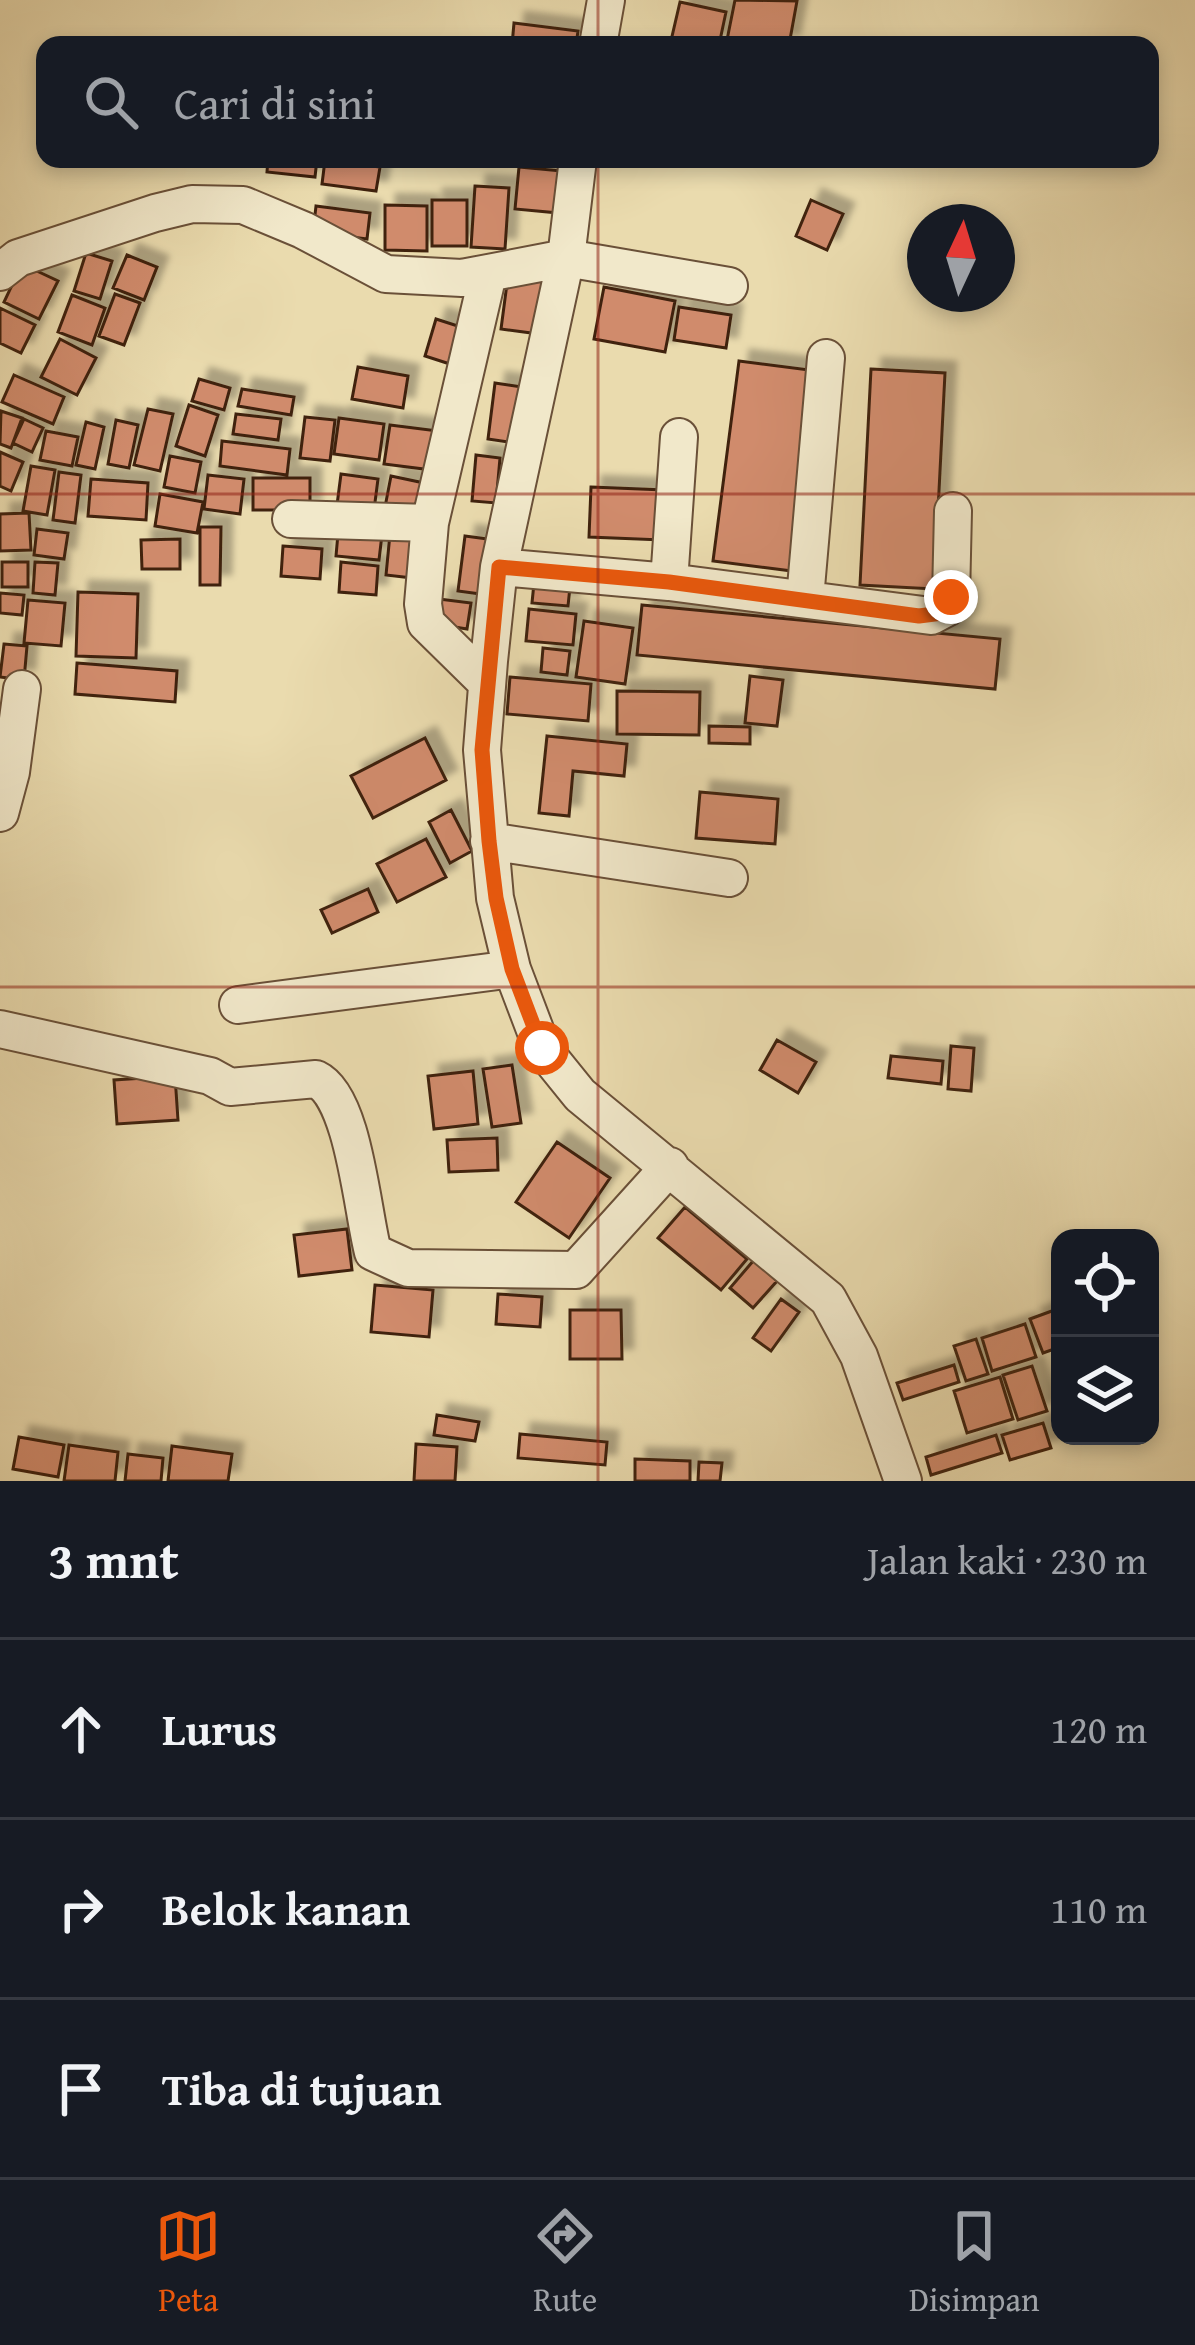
<!DOCTYPE html>
<html lang="id">
<meta charset="utf-8">
<style>
:root{--surface:#171b24;--page:#20242c;--text:#f1f3f6;--muted:#9ea1a6;--line:#363941;--accent:#ea580c}
body{margin:0;font-family:"Gentium Book Plus",serif;background:var(--page);color:var(--text)}
.controls{position:absolute;right:36px;bottom:36px;display:grid;overflow:hidden;border-radius:24px;box-shadow:0 6px 18px #0003}
.controls button{width:108px;height:108px;display:grid;place-items:center;padding:0;border:0;border-bottom:3px solid var(--line);background:var(--surface);color:var(--text);font:60px sans-serif}
.compass{position:absolute;left:907px;top:204px;width:108px;height:108px;border-radius:50%;background:var(--surface);box-shadow:0 6px 18px #0003;rotate:4deg}
.stop{position:absolute;width:36px;height:36px;margin:-27px;border:9px solid #ea580c;border-radius:50%;background:#fff}
.stop.end{background:#ea580c;border-color:#fff;box-shadow:0 3px 12px #0008}
.list{margin:0;padding:0;list-style:none}
h2{display:flex;justify-content:space-between;align-items:center;height:156px;margin:0;padding:0 48px;font-size:51px}
h2 small{font-size:39px;font-weight:400;color:var(--muted)}
.list li{display:grid;grid-template-columns:78px 1fr auto;gap:36px;align-items:center;box-sizing:border-box;height:180px;padding:0 48px;border-top:3px solid var(--line)}
.list b{display:block;font-size:45px;white-space:nowrap}
.list em{font-size:39px;font-style:normal;color:var(--muted)}
.icon{flex:none;width:66px;height:66px;fill:none;stroke:currentColor;stroke-width:2;stroke-linecap:round;stroke-linejoin:round}
.map{position:relative;flex:none;width:1195px;height:1481px;overflow:hidden}
.search{position:absolute;background:var(--surface);box-shadow:0 6px 18px #0003;left:36px;right:36px;top:36px;height:132px;display:flex;align-items:center;gap:30px;box-sizing:border-box;padding:0 42px;border-radius:24px;color:var(--muted);font-size:45px}
.sheet{height:696px;background:var(--surface)}
nav{display:flex;justify-content:space-around;align-items:center;box-sizing:border-box;height:168px;border-top:3px solid var(--line);background:var(--surface);font-size:33px;color:var(--muted)}
nav a{display:grid;justify-items:center;gap:6px}
nav .on{color:var(--accent)}
.map>svg:first-child{display:block}
</style>
<div class="map">
<svg width="1195" height="1481" viewBox="0 0 1195 1481">
<defs>
<filter id="shadow"><feDropShadow dx="11" dy="-11" stdDeviation="3" flood-color="#0004"/></filter>
</defs>
<rect width="100%" height="100%" fill="#eadbae"/>
<filter id="stains"><feTurbulence type="fractalNoise" baseFrequency=".00167" numOctaves="4"/><feColorMatrix values="0 0 0 0 .2 0 0 0 0 .09 0 0 0 0 .02 0 0 0 .5 -.17"/></filter>
<radialGradient id="worn" r=".72"><stop offset=".6" stop-color="#630" stop-opacity="0"/><stop offset="1" stop-color="#630" stop-opacity=".3"/></radialGradient>
<path fill="#d08b6c" stroke="#3f2211" stroke-width="3" filter="url(#shadow)" d="M 735,0 L 797,1 L 789,45 L 726,45 Z
M 680,2 L 726,12 L 719,45 L 670,45 Z
M 514,23 L 578,31 L 576,45 L 512,45 Z
M 268,159 L 317,159 L 315,177 L 267,172 Z
M 325,160 L 380,167 L 376,191 L 322,184 Z
M 519,167 L 562,171 L 559,213 L 515,209 Z
M 475,186 L 509,188 L 505,249 L 471,247 Z
M 432,200 L 467,200 L 467,246 L 432,246 Z
M 811,200 L 843,214 L 827,250 L 796,236 Z
M 385,205 L 427,206 L 427,251 L 385,250 Z
M 316,206 L 370,213 L 367,239 L 313,232 Z
M 86,253 L 112,261 L 100,299 L 74,291 Z
M 127,255 L 157,267 L 144,300 L 113,288 Z
M 22,264 L 58,281 L 39,319 L 4,302 Z
M 508,276 L 546,281 L 539,334 L 501,329 Z
M 604,287 L 675,301 L 665,352 L 594,339 Z
M 115,294 L 140,303 L 124,345 L 99,336 Z
M 72,295 L 105,308 L 92,345 L 58,332 Z
M 679,307 L 731,315 L 726,348 L 674,340 Z
M 0,308 L 35,325 L 21,353 L 0,343 Z
M 436,319 L 464,328 L 453,365 L 425,356 Z
M 60,339 L 96,358 L 77,395 L 41,377 Z
M 739,361 L 817,371 L 792,571 L 713,561 Z
M 358,367 L 408,376 L 403,408 L 352,399 Z
M 871,369 L 945,373 L 934,589 L 860,585 Z
M 14,375 L 64,397 L 53,424 L 2,402 Z
M 199,379 L 230,388 L 224,410 L 192,401 Z
M 495,383 L 522,387 L 515,443 L 488,439 Z
M 242,389 L 294,397 L 291,415 L 238,406 Z
M 189,405 L 218,415 L 205,456 L 176,446 Z
M 148,409 L 173,414 L 160,471 L 134,465 Z
M 1,411 L 22,418 L 11,448 L 0,444 Z
M 236,414 L 281,419 L 278,440 L 233,434 Z
M 305,417 L 335,420 L 330,461 L 300,458 Z
M 339,418 L 384,424 L 379,460 L 334,454 Z
M 24,419 L 43,428 L 32,452 L 13,443 Z
M 116,420 L 138,425 L 129,468 L 108,464 Z
M 86,422 L 104,427 L 95,469 L 76,465 Z
M 390,425 L 438,431 L 432,470 L 384,464 Z
M 46,431 L 78,437 L 72,466 L 40,460 Z
M 222,441 L 290,449 L 287,475 L 220,466 Z
M 0,452 L 23,462 L 11,491 L 0,486 Z
M 476,455 L 500,458 L 496,503 L 472,501 Z
M 170,456 L 201,462 L 195,493 L 164,487 Z
M 31,466 L 55,470 L 47,515 L 23,511 Z
M 59,472 L 81,475 L 75,523 L 53,520 Z
M 341,474 L 378,479 L 374,510 L 337,505 Z
M 208,475 L 244,479 L 240,514 L 204,509 Z
M 391,476 L 424,483 L 418,513 L 385,507 Z
M 253,478 L 310,478 L 310,510 L 253,510 Z
M 91,479 L 148,483 L 146,520 L 88,516 Z
M 591,487 L 664,490 L 662,540 L 589,537 Z
M 160,494 L 203,502 L 197,533 L 155,526 Z
M 29,513 L 31,550 L 0,551 L 0,514 Z
M 339,522 L 383,526 L 379,560 L 336,556 Z
M 200,527 L 221,527 L 220,585 L 200,585 Z
M 37,529 L 68,533 L 64,559 L 34,555 Z
M 390,534 L 425,538 L 421,579 L 386,575 Z
M 465,536 L 495,540 L 488,595 L 458,591 Z
M 180,539 L 180,569 L 142,569 L 141,540 Z
M 283,546 L 322,549 L 320,579 L 281,576 Z
M 2,562 L 28,562 L 28,587 L 2,587 Z
M 35,562 L 58,563 L 55,595 L 33,593 Z
M 341,562 L 378,566 L 376,595 L 339,592 Z
M 534,583 L 570,587 L 568,606 L 532,603 Z
M 78,592 L 138,594 L 136,658 L 76,656 Z
M 0,593 L 24,595 L 22,615 L 0,613 Z
M 439,599 L 471,603 L 467,629 L 436,624 Z
M 28,600 L 65,603 L 61,646 L 24,643 Z
M 642,605 L 1000,639 L 995,689 L 637,655 Z
M 529,609 L 576,614 L 573,645 L 526,641 Z
M 584,621 L 633,628 L 625,684 L 576,677 Z
M 4,644 L 27,646 L 24,680 L 0,677 Z
M 543,648 L 570,651 L 567,675 L 541,672 Z
M 77,663 L 177,671 L 175,702 L 75,694 Z
M 750,676 L 783,680 L 777,726 L 745,723 Z
M 510,677 L 591,684 L 588,721 L 507,714 Z
M 617,691 L 700,692 L 699,735 L 617,734 Z
M 709,726 L 750,727 L 750,744 L 709,743 Z
M 547,736 L 627,744 L 624,776 L 573,771 L 569,816 L 539,813 Z
M 425,738 L 446,780 L 373,818 L 351,776 Z
M 700,792 L 778,799 L 775,844 L 696,838 Z
M 451,810 L 472,851 L 450,863 L 429,822 Z
M 426,839 L 446,877 L 397,902 L 377,864 Z
M 368,889 L 378,912 L 332,933 L 321,910 Z
M 777,1040 L 816,1062 L 798,1093 L 760,1070 Z
M 951,1046 L 974,1048 L 971,1091 L 948,1089 Z
M 891,1056 L 943,1061 L 941,1084 L 888,1078 Z
M 512,1065 L 521,1123 L 492,1127 L 483,1069 Z
M 473,1071 L 478,1124 L 434,1129 L 428,1076 Z
M 175,1076 L 178,1120 L 117,1124 L 114,1080 Z
M 497,1138 L 498,1170 L 449,1172 L 447,1140 Z
M 557,1142 L 610,1178 L 569,1238 L 516,1202 Z
M 685,1207 L 747,1259 L 721,1290 L 658,1238 Z
M 347,1229 L 352,1270 L 299,1276 L 294,1235 Z
M 754,1260 L 777,1281 L 753,1308 L 730,1288 Z
M 375,1285 L 433,1290 L 429,1337 L 371,1332 Z
M 498,1294 L 542,1297 L 540,1327 L 496,1324 Z
M 781,1299 L 799,1312 L 771,1351 L 753,1338 Z
M 1060,1308 L 1060,1347 L 1043,1353 L 1030,1319 Z
M 570,1310 L 621,1310 L 622,1359 L 570,1359 Z
M 1025,1324 L 1036,1357 L 992,1371 L 982,1338 Z
M 976,1339 L 988,1374 L 966,1381 L 954,1346 Z
M 954,1365 L 959,1382 L 903,1400 L 897,1383 Z
M 1032,1366 L 1047,1411 L 1018,1420 L 1003,1375 Z
M 1000,1377 L 1013,1419 L 967,1433 L 954,1391 Z
M 437,1415 L 479,1422 L 475,1441 L 434,1435 Z
M 1043,1423 L 1051,1448 L 1010,1460 L 1002,1435 Z
M 520,1434 L 607,1442 L 605,1465 L 518,1458 Z
M 996,1435 L 1002,1453 L 931,1475 L 926,1457 Z
M 19,1437 L 64,1445 L 58,1477 L 13,1469 Z
M 416,1444 L 457,1447 L 455,1481 L 414,1481 Z
M 69,1445 L 118,1452 L 115,1481 L 64,1481 Z
M 172,1446 L 232,1454 L 228,1481 L 168,1481 Z
M 128,1454 L 163,1458 L 161,1481 L 125,1481 Z
M 635,1459 L 690,1461 L 690,1481 L 635,1481 Z
M 699,1462 L 722,1463 L 720,1481 L 698,1481 Z"/>
<g fill="none" stroke-linecap="round" stroke-linejoin="round">
<defs>
<path id="minor" d="M 598,45 L 606,0
M 578,159 L 566,258 L 499,567 L 489,661 L 482,750 L 495,898 L 512,969 L 542,1048 L 580,1095 L 828,1299 L 859,1356 L 903,1481
M 0,272 L 18,258 L 155,213 L 192,204 L 243,205 L 303,230 L 386,274 L 462,278 L 566,258 L 729,286
M 291,519 L 430,523 L 488,274
M 430,523 L 423,604 L 426,623 L 487,683
M 499,567 L 669,582 L 931,616 L 948,607 L 951,597 L 953,511
M 669,582 L 679,437
M 805,599 L 826,358
M 0,813 L 11,772 L 22,689
M 489,841 L 729,878
M 238,1005 L 512,969
M 0,1029 L 210,1076 L 230,1087 L 316,1079 C 354,1097 362,1211 373,1252 L 408,1268 L 576,1270 L 670,1166"/>
</defs>
<use href="#minor" stroke="#6a5038" stroke-width="40"/>
<use href="#minor" stroke="#f1e8ca" stroke-width="36"/>
</g>
<g fill="none" stroke-linecap="round" stroke-linejoin="round">
<path stroke="#ea580c" stroke-width="15" d="M 542,1048 L 512,969 L 496,898 L 489,841 L 482,750 L 499,567 L 669,582 L 919,616 L 942,613 L 951,597"/>
</g>
<path fill="none" stroke="#8f2418" stroke-width="3" stroke-opacity="0.55" d="M 598,0 L 598,45M 598,159 L 598,1481M 0,494 L 1195,494M 0,987 L 1195,987"/>
<rect width="100%" height="100%" filter="url(#stains)"/>
<rect width="100%" height="100%" fill="url(#worn)"/>
</svg>
<div class="controls">
<button><svg class="icon" aria-label="locate" viewBox="0 0 24 24"><circle cx="12" cy="12" r="6"/><path d="M12 2v4M12 18v4M2 12h4M18 12h4"/></svg></button>
<button><svg class="icon" aria-label="layers" viewBox="0 0 24 24"><path d="M12 4l9 5-9 5-9-5zM3 14l9 5 9-5"/></svg></button>
</div>
<svg class="compass" viewBox="-18 -18 36 36"><path d="M0-13l5 13h-10z" fill="#e53935"/><path d="M0 13l5-13h-10z" fill="#9ea1a6"/></svg>
<div class="stop" style="left:542px;top:1048px"></div>
<div class="stop end" style="left:951px;top:597px"></div>
<div class="search"><svg class="icon" aria-label="search" viewBox="0 0 24 24"><circle cx="10" cy="10" r="6"/><path d="M15 15l6 6"/></svg>Cari di sini</div>
</div>
<section class="sheet">
<h2>3 mnt<small>Jalan kaki · 230 m</small></h2>
<ul class="list">
<li><svg class="icon" aria-label="ahead" viewBox="0 0 24 24"><path d="M12 20V5M6 11l6-6 6 6"/></svg><div><b>Lurus</b></div><em>120 m</em></li>
<li><svg class="icon" aria-label="right" viewBox="0 0 24 24"><path d="M7 20v-9h11M14 6l5 5-5 5"/></svg><div><b>Belok kanan</b></div><em>110 m</em></li>
<li><svg class="icon" aria-label="arrive" viewBox="0 0 24 24"><path d="M6 21V4h12l-3 4 3 4H6"/></svg><div><b>Tiba di tujuan</b></div></li>
</ul>
</section>
<nav>
<a class="on"><svg class="icon" aria-label="map" viewBox="0 0 24 24"><path d="M3 6l6-2 6 2 6-2v14l-6 2-6-2-6 2zM9 4v14M15 6v14"/></svg>Peta</a>
<a><svg class="icon" aria-label="directions" viewBox="0 0 24 24"><path d="M12 3l9 9-9 9-9-9zM9 14v-3h6M13 9l2 2-2 2"/></svg>Rute</a>
<a><svg class="icon" aria-label="saved" viewBox="0 0 24 24"><path d="M7 4h10v16l-5-4-5 4z"/></svg>Disimpan</a>
</nav>
